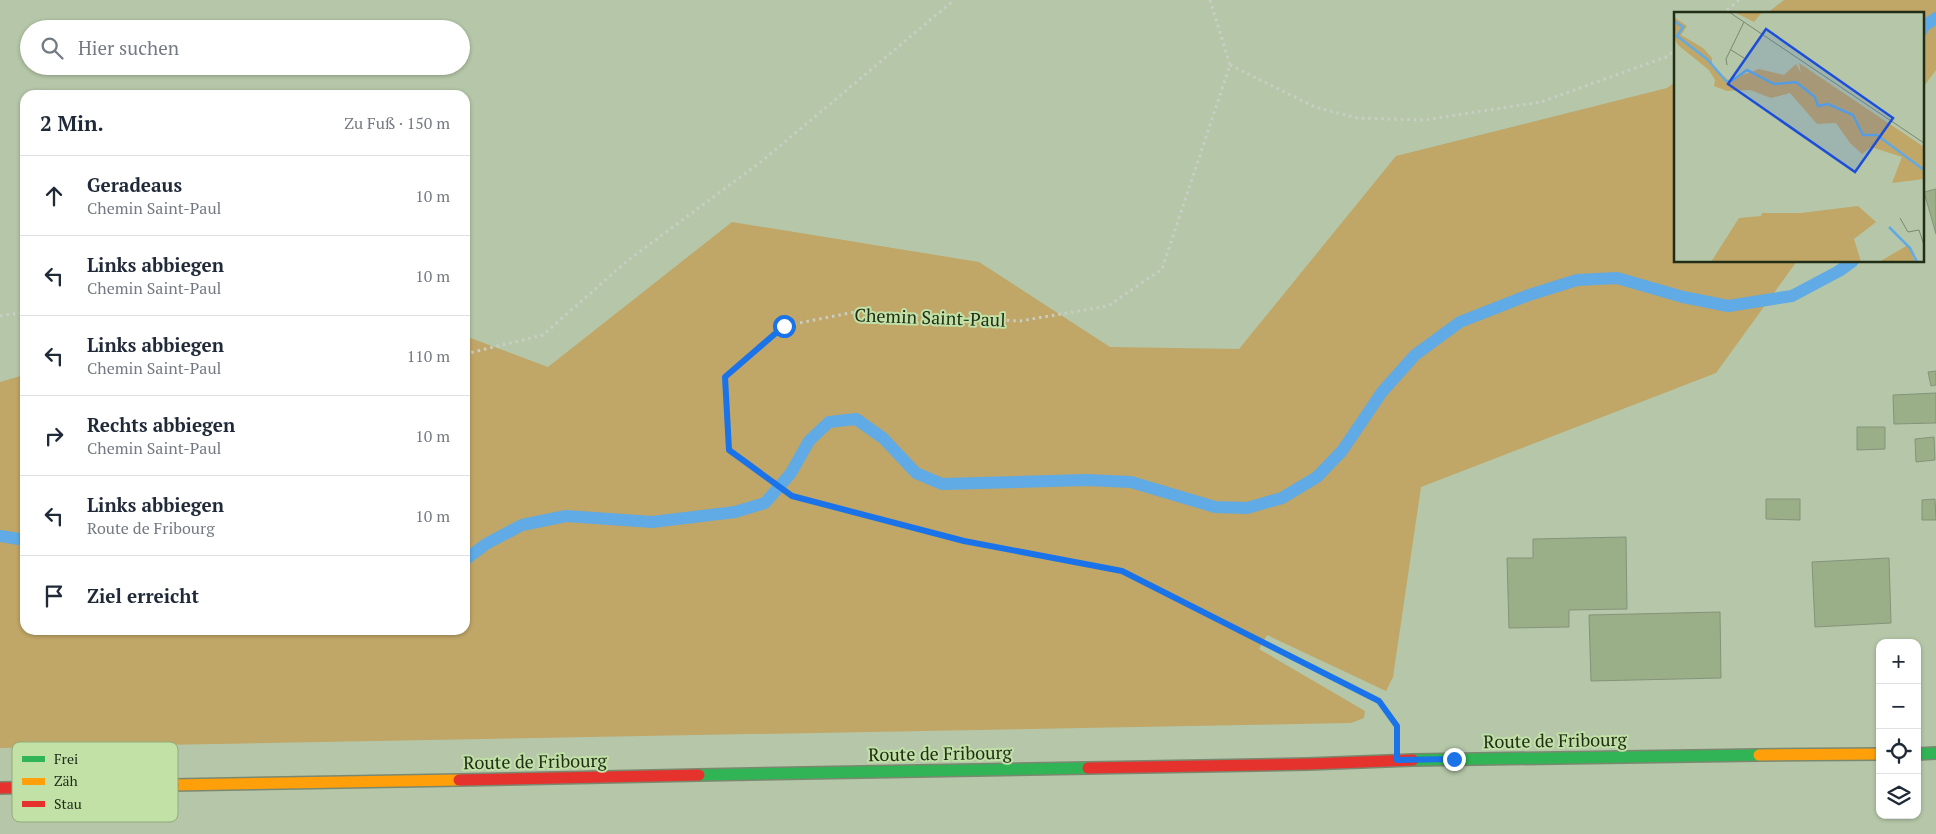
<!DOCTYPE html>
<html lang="de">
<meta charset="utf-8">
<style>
:root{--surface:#fff;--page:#f2f2f3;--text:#1f2937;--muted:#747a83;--line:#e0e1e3}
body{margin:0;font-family:"PT Serif",serif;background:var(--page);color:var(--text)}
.controls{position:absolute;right:15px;bottom:15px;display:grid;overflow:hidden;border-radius:10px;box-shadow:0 1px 4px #0004}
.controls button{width:45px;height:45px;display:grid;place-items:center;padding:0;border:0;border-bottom:1px solid var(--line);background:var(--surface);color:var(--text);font:25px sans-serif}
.stop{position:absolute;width:15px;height:15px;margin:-11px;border:4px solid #1a73e8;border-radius:50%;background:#fff}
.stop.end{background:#1a73e8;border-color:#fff;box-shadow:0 1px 5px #0008}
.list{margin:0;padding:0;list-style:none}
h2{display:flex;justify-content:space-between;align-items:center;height:65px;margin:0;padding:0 20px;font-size:21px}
h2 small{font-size:16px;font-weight:400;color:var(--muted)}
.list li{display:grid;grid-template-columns:32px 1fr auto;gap:15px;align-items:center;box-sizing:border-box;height:80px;padding:0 20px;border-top:1px solid var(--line)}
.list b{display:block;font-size:19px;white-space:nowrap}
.list p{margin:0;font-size:16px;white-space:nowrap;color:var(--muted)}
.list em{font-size:16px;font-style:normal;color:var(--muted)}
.icon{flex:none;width:28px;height:28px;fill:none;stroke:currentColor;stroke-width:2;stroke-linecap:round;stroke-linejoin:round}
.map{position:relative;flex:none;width:1936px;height:834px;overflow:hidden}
.search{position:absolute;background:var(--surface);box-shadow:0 1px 4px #0004;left:20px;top:20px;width:450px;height:55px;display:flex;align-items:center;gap:12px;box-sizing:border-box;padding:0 18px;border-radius:28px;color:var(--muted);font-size:19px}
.panel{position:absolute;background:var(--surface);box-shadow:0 1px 4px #0004;left:20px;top:90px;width:450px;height:545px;border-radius:15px}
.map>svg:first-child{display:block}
</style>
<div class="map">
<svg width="1936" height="834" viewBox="0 0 1936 834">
<rect width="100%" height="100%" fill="#b5c7a8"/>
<path fill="#c0a667" d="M 1784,0 L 1936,0 L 1936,70 L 1922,89 L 1922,14 L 1766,14 Z
M 1675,82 L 1675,261 L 1797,261 L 1716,373 L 1421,487 L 1393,677 L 1386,691 L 1267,635 L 1259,649 L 1365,711 L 1364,718 L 1351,723 L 0,748 L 0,382 L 24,375 L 25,373 L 25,630 L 465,630 L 465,336 L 548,367 L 732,222 L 979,262 L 1110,347 L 1239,349 L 1396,156 L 1667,88 Z"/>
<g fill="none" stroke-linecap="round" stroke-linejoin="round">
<path stroke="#60aae5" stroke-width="12" d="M 1922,30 L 1924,26 L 1936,18
M 0,536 L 25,540
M 465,560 L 486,544 L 522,525 L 566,516 L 652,522 L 735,512 L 765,503 L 791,473 L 809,441 L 829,422 L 856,419 L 883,438 L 916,473 L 942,484 L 1086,480 L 1131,482 L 1215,507 L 1247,508 L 1282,498 L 1317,477 L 1342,451 L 1382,392 L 1415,355 L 1460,322 L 1529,295 L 1577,280 L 1617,278 L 1683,297 L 1728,306 L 1792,296 L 1839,271 L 1853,261"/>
</g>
<path fill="#9aae88" stroke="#85937b" d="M 1936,189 L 1936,234 L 1924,192 Z
M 1936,371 L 1936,385 L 1931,386 L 1928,372 Z
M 1936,393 L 1936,423 L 1894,424 L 1893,395 Z
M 1857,427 L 1885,427 L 1885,449 L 1857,450 Z
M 1934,437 L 1935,460 L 1916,462 L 1915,439 Z
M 1766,499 L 1800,499 L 1800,520 L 1766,519 Z
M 1935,499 L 1936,520 L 1922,520 L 1922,500 Z
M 1626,537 L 1627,609 L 1569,610 L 1569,627 L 1509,628 L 1507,558 L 1533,558 L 1533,539 Z
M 1889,558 L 1891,623 L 1815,627 L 1812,562 Z
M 1720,612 L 1721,678 L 1591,681 L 1589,615 Z"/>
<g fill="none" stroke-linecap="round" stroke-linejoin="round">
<defs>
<path id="fast" d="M 1917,754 L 1936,753
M 1413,760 L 1759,755
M 699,775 L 1088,768"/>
<path id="slow" d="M 1759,755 L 1880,754
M 173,785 L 459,780"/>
<path id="jam" d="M 1088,768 L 1308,764 L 1413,760
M 459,780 L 699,775
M 0,788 L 173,785"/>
</defs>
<use href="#fast" stroke="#7b8870" stroke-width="14"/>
<use href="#slow" stroke="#7b8870" stroke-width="14"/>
<use href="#jam" stroke="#7b8870" stroke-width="14"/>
<path stroke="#c9cec5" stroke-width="3" stroke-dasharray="2.5 4" stroke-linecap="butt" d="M 1210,0 L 1230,65 L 1162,269 L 1108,306 L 1020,321 L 855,312 L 784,326 L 725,377 L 729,450 L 792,497 L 964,541 L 1122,571 L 1379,701 L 1395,724
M 1722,14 L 1739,0
M 1230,65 L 1315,107 L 1357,118 L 1424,120 L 1541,102 L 1666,57 L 1675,50
M 0,316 L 25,312
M 465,354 L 543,335 L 627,261 L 762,161 L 954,0"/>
<use href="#fast" stroke="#30b455" stroke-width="11"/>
<use href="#slow" stroke="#ff9f0a" stroke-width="11"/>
<use href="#jam" stroke="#e5322d" stroke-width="11"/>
</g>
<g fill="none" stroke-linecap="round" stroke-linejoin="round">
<path stroke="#1a73e8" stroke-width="6" d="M 784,326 L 725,377 L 729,450 L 792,496 L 964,541 L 1122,571 L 1379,701 L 1397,726 L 1397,760 L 1454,759"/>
</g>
<g text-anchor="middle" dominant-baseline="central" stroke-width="4" stroke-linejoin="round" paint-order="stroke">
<g font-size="18" fill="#212d17" stroke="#c1e1a7">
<text transform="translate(930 317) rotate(2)">Chemin Saint-Paul</text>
<text transform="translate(1555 740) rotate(-1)">Route de Fribourg</text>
<text transform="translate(940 753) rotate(-1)">Route de Fribourg</text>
<text transform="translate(535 761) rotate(-1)">Route de Fribourg</text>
</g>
</g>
<g transform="translate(1674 12)">
<rect width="250" height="250" fill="#b5c7a8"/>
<path d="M 60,0 L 88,0 L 80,10 ZM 0,5 L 13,14 L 7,23 L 29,36 L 38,46 L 38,53 L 54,68 L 85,57 L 110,63 L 122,52 L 127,61 L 125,51 L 250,135 L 250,167 L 218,171 L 228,145 L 197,135 L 188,142 L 176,131 L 162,111 L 143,112 L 116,81 L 97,86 L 76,78 L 53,79 L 40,74 L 41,68 L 35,58 L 4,33 L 0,25 ZM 184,194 L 202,210 L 180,227 L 187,250 L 37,250 L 65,206 L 87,204 L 88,201 L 127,201 ZM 234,233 L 241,250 L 205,250 Z" fill="#c0a667"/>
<path fill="none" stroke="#60aae5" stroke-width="2.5" d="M 0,9 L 9,15 L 3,24 L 33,47 L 52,69 L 56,70 L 73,58 L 100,72 L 122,70 L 141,85 L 144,94 L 154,92 L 179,103 L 189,123 L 203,123 L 250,158M 215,215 L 236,236 L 243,250"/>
<path fill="none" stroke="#7a896e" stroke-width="1" d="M 55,0 L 250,131M 57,38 L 70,46M 53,53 L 52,47 L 70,10M 226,206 L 234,220 L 245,218 L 250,233"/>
<path fill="#1d4ed8" fill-opacity="0.15" stroke="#1d4ed8" stroke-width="2.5" d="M 92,17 L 219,106 L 181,160 L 54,72 Z"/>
<rect width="250" height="250" fill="none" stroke="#212d17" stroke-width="2.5"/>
</g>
<rect x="12" y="742" width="166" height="80" rx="8" fill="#c1e1a7" stroke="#91ab7c" stroke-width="1"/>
<rect x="22" y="756" width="23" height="6" fill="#30b455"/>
<rect x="22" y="778" width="23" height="7" fill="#ff9f0a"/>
<rect x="22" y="801" width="23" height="6" fill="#e5322d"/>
<g font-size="14" fill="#212d17">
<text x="54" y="764">Frei</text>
<text x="54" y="786">Zäh</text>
<text x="54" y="809">Stau</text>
</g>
</svg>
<div class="controls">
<button>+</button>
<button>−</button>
<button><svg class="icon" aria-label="locate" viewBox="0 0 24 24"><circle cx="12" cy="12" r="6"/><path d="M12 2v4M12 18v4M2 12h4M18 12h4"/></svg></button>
<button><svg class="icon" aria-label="layers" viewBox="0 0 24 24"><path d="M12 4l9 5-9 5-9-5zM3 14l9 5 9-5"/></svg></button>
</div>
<div class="stop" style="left:784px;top:326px"></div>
<div class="stop end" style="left:1454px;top:759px"></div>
<div class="search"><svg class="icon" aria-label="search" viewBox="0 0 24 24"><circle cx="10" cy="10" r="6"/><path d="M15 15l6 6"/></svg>Hier suchen</div>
<section class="panel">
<h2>2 Min.<small>Zu Fuß · 150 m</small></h2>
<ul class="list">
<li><svg class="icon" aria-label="ahead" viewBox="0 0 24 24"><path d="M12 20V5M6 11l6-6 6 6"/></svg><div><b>Geradeaus</b><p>Chemin Saint-Paul</p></div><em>10 m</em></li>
<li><svg class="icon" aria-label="left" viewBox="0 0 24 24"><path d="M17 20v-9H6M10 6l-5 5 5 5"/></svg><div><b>Links abbiegen</b><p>Chemin Saint-Paul</p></div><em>10 m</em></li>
<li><svg class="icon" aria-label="left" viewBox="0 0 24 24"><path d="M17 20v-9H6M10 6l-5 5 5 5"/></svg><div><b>Links abbiegen</b><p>Chemin Saint-Paul</p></div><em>110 m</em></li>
<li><svg class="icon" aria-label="right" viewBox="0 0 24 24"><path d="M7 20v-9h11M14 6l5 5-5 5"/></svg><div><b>Rechts abbiegen</b><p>Chemin Saint-Paul</p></div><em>10 m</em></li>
<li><svg class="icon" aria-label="left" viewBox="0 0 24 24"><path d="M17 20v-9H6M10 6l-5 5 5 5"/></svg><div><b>Links abbiegen</b><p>Route de Fribourg</p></div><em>10 m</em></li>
<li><svg class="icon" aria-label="arrive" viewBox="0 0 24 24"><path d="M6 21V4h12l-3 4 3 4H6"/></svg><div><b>Ziel erreicht</b></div></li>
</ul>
</section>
</div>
